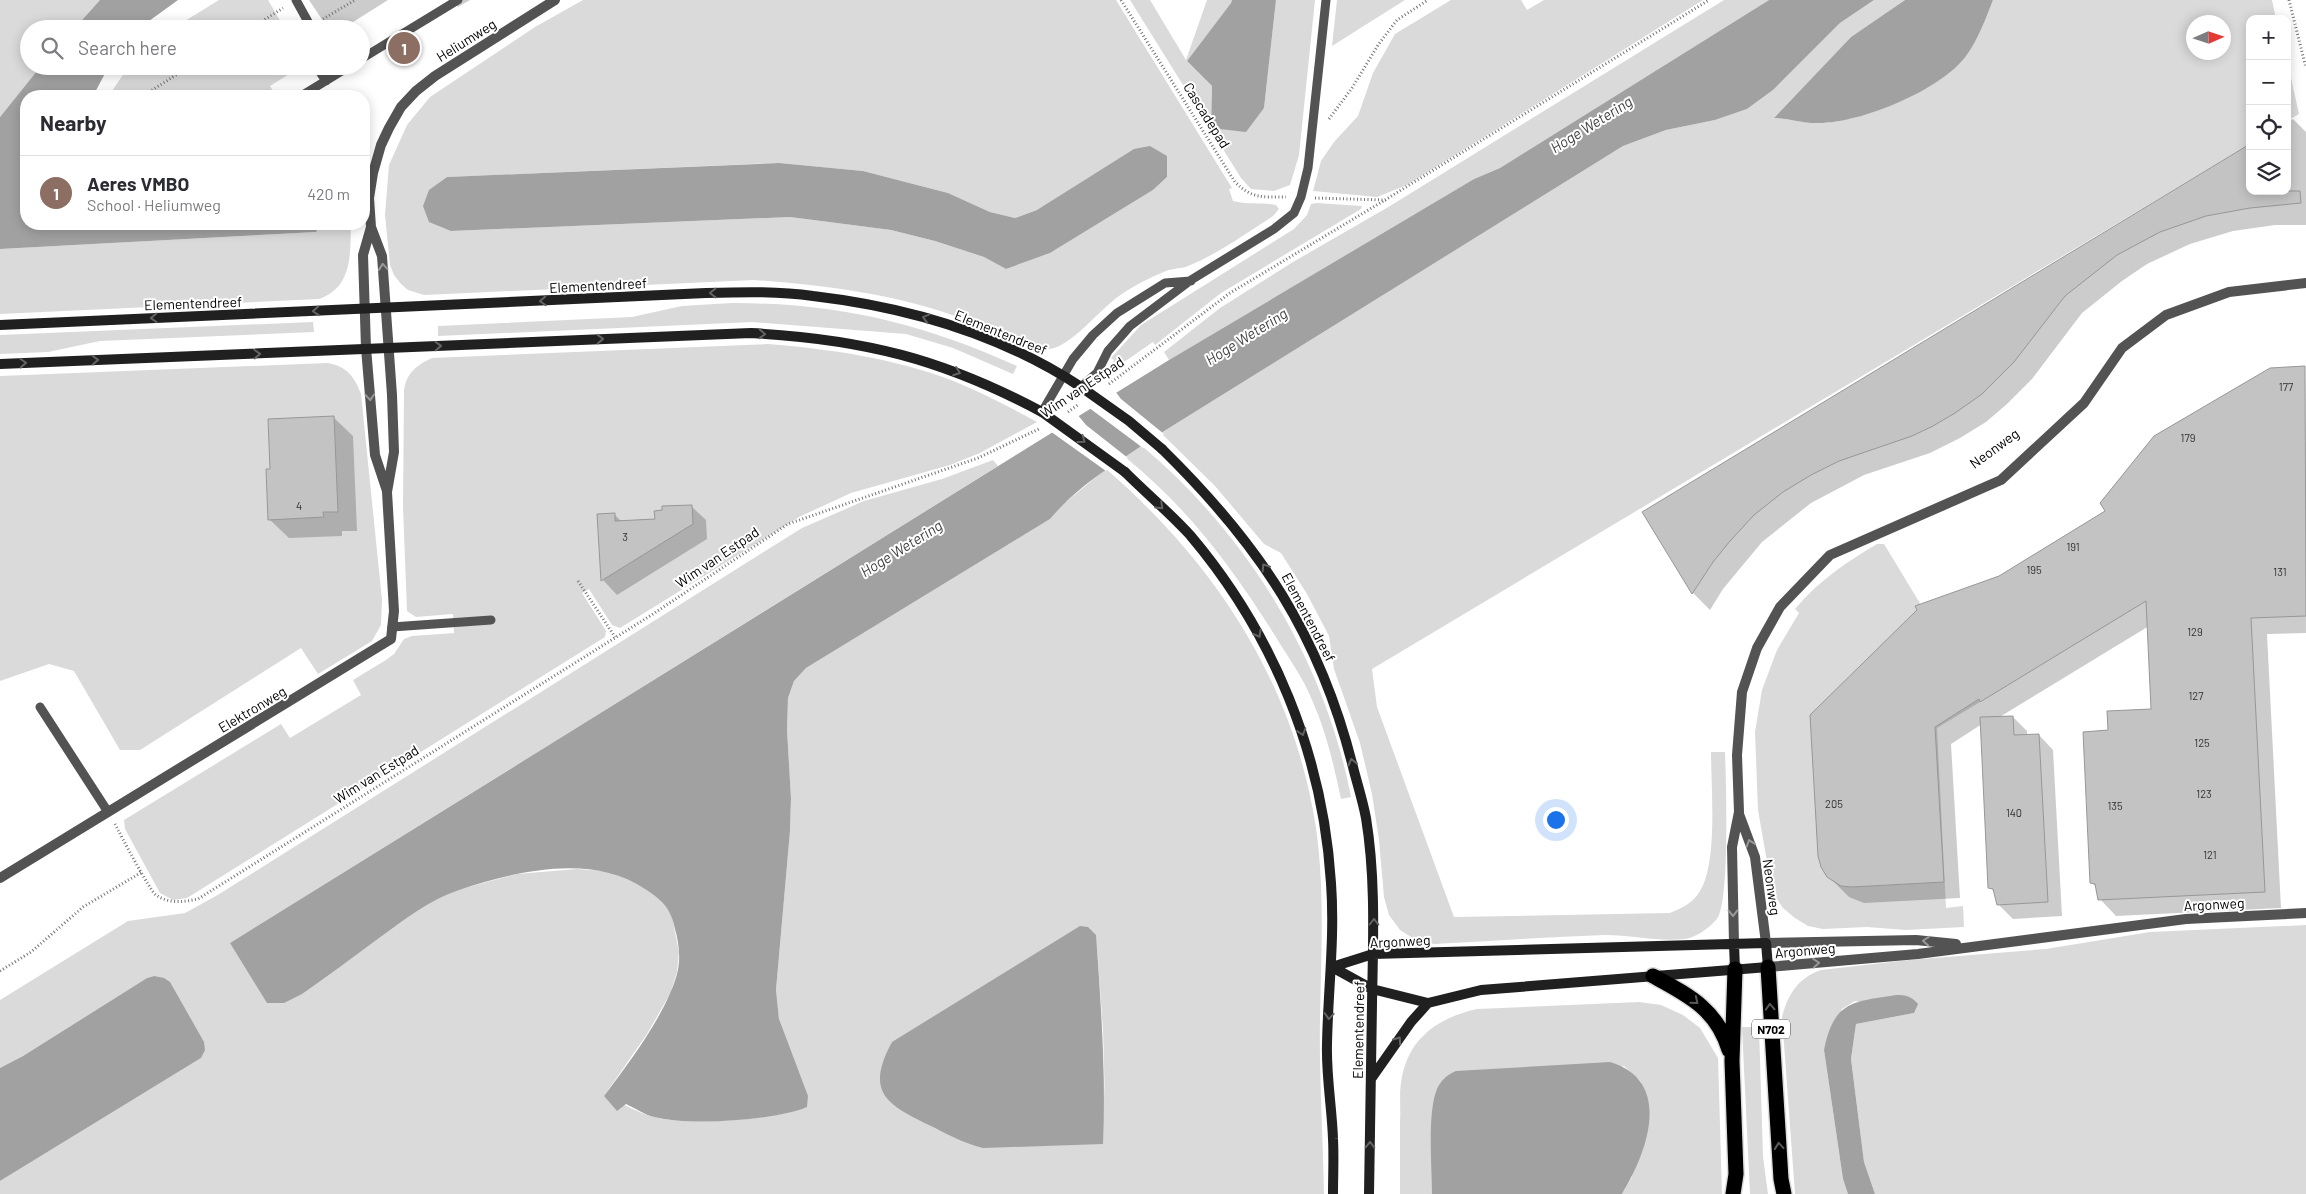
<!DOCTYPE html>
<meta charset="utf-8">
<style>
:root{--surface:#fff;--page:#f2f2f3;--text:#2b2b33;--muted:#7c7c81;--line:#e1e1e2;--accent:#db2777}
body{margin:0;font-family:Barlow,sans-serif;background:var(--page);color:var(--text)}
.controls{position:absolute;right:15px;top:15px;display:grid;overflow:hidden;border-radius:10px;box-shadow:0 2px 12px #0003}
.controls button{width:45px;height:45px;display:grid;place-items:center;padding:0;border:0;border-bottom:1px solid var(--line);background:var(--surface);color:var(--text);font:25px sans-serif}
.compass{position:absolute;left:2186px;top:15px;width:45px;height:45px;border-radius:50%;background:var(--surface);box-shadow:0 2px 12px #0003;rotate:87deg}
.you{position:absolute;left:1555px;top:819px;width:18px;height:18px;margin:-12px;border:4px solid #fff;border-radius:50%;background:#1a73e8;box-shadow:0 0 0 8px #1a73e833}
.badge{display:grid;place-items:center;width:32px;height:32px;border-radius:50%;background:var(--accent);color:#fff;font-size:16px;font-weight:700}
.pin{position:absolute;translate:-50% -50%;border:2px solid #fff;box-shadow:0 1px 5px #0006}
.list{margin:0;padding:0;list-style:none}
h2{display:flex;justify-content:space-between;align-items:center;height:65px;margin:0;padding:0 20px;font-size:21px}
h2 small{font-size:16px;font-weight:400;color:var(--muted)}
.list li{display:grid;grid-template-columns:32px 1fr auto;gap:15px;align-items:center;box-sizing:border-box;height:75px;padding:0 20px;border-top:1px solid var(--line)}
.list b{display:block;font-size:19px;white-space:nowrap}
.list p{margin:0;font-size:16px;white-space:nowrap;color:var(--muted)}
.list em{font-size:16px;font-style:normal;color:var(--muted)}
.icon{flex:none;width:28px;height:28px;fill:none;stroke:currentColor;stroke-width:2;stroke-linecap:round;stroke-linejoin:round}
.map{position:relative;flex:none;width:2306px;height:1194px;overflow:hidden}
.search{position:absolute;background:var(--surface);box-shadow:0 2px 12px #0003;left:20px;top:20px;width:350px;height:55px;display:flex;align-items:center;gap:12px;box-sizing:border-box;padding:0 18px;border-radius:28px;color:var(--muted);font-size:19px}
.panel{position:absolute;background:var(--surface);box-shadow:0 2px 12px #0003;left:20px;top:90px;width:350px;height:140px;border-radius:20px}
.map>svg:first-child{display:block}
</style>
<div class="map">
<svg width="2306" height="1194" viewBox="0 0 2306 1194">
<rect width="100%" height="100%" fill="#fff"/>
<path fill="#dadada" fill-rule="evenodd" d="M 0,0 L 100,0 L 74,29 L 29,29 L 29,66 L 41,66 L 0,117 Z
M 219,0 L 268,0 L 285,29 L 172,29 Z
M 583,0 L 1116,0 L 1232,188 L 1229,189 L 1233,201 C 1247,205 1262,202 1276,205 L 1279,209 L 1273,216 C 1246,233 1218,254 1188,266 C 1181,269 1173,268 1166,271 C 1151,277 1133,286 1119,296 C 1100,309 1069,349 1048,349 C 1021,349 979,324 952,315 C 888,293 821,285 754,280 L 424,295 L 408,290 L 401,284 L 394,275 L 390,265 L 385,215 L 389,165 L 407,125 L 430,97 L 535,27 ZM 778,163 L 863,171 L 948,193 L 990,212 L 1015,218 L 1037,210 L 1167,177 L 1153,190 L 1050,253 L 1006,269 L 984,257 L 935,241 L 891,230 L 790,217 L 451,231 L 430,190 L 447,177 Z
M 1130,0 L 1150,0 L 1186,60 L 1207,0 L 1232,0 L 1231,3 L 1187,61 L 1212,86 L 1211,128 L 1264,108 L 1276,0 L 1315,0 L 1299,155 L 1290,185 L 1274,191 L 1251,189 L 1241,178 Z
M 1337,0 L 1405,0 L 1332,46 Z
M 1451,0 L 1521,0 L 1527,10 L 1544,0 L 1703,0 L 1407,185 L 1377,197 L 1313,191 L 1321,161 L 1334,142 L 1358,116 L 1373,73 L 1395,34 Z
M 1724,0 L 1769,0 L 1500,168 L 1474,179 L 1169,360 L 1164,352 L 1220,308 L 1293,262 L 1390,206 Z
M 1874,0 L 1905,0 L 1851,37 L 1774,118 C 1789,118 1805,124 1820,123 C 1861,122 1942,89 1966,55 C 1978,40 1986,18 1993,0 L 2272,0 L 2276,19 L 2250,19 L 2250,144 L 1372,669 L 1377,707 L 1454,917 L 1670,913 C 1682,908 1693,903 1700,891 C 1718,862 1711,787 1711,752 L 1725,752 C 1726,780 1730,901 1717,919 C 1709,928 1697,937 1685,939 C 1658,942 1632,935 1605,935 C 1548,937 1491,941 1434,944 L 1416,940 L 1400,930 L 1389,915 L 1384,897 L 1379,840 L 1372,794 L 1360,743 L 1334,669 L 1329,636 L 1307,594 L 1281,553 L 1264,544 L 1215,486 L 1161,433 L 1623,146 L 1666,130 L 1715,120 L 1747,109 L 1773,90 L 1840,23 ZM 2194,22 L 2224,22 L 2224,52 L 2194,52 Z
M 2287,60 L 2299,114 L 2287,121 Z
M 129,66 L 302,66 L 270,86 L 276,96 L 110,96 L 114,88 Z
M 1316,203 L 1362,206 L 1361,209 L 1221,293 L 1155,345 L 1153,342 L 1111,371 L 1114,360 L 1111,358 L 1141,325 L 1294,229 L 1307,215 L 1311,204 Z
M 320,224 L 351,224 C 350,254 353,287 319,299 L 0,314 L 0,249 L 315,232 Z
M 732,303 C 838,303 921,323 1017,366 L 1013,374 L 953,348 L 906,334 L 752,322 L 438,336 L 438,326 L 632,317 L 682,306 Z
M 313,322 L 314,332 L 100,341 L 48,352 L 0,354 L 0,335 Z
M 768,344 C 830,349 892,358 951,380 C 981,392 1009,407 1037,422 L 980,453 L 950,465 L 851,493 L 799,517 L 620,628 L 612,625 L 589,589 L 582,593 L 606,631 L 605,637 L 187,898 L 173,900 L 160,893 L 125,829 L 124,820 L 281,724 L 290,738 L 361,695 L 353,680 L 386,660 L 394,654 L 404,639 L 412,636 L 454,633 L 453,614 L 416,617 L 407,611 L 403,507 L 404,391 C 406,373 417,365 432,358 Z
M 328,363 C 346,366 355,377 361,394 L 382,600 L 381,625 L 372,641 L 318,674 L 301,648 L 140,750 L 120,750 L 74,671 L 49,664 L 0,681 L 0,376 Z
M 1142,446 C 1248,535 1325,661 1351,797 L 1341,799 C 1334,766 1326,731 1312,700 C 1303,677 1287,656 1274,634 C 1231,566 1188,508 1125,457 Z
M 993,460 L 998,466 L 230,943 L 421,907 L 457,890 L 517,874 L 577,869 L 607,871 L 632,880 L 662,900 L 671,912 L 679,952 L 677,972 L 670,994 L 647,1034 L 604,1096 C 619,1102 639,1113 654,1117 C 685,1126 777,1120 806,1107 L 779,1019 L 776,990 L 790,831 L 791,798 L 787,730 L 788,698 L 794,681 L 806,668 L 1050,519 L 1062,505 L 1106,469 C 1215,563 1294,683 1316,828 C 1325,892 1321,955 1320,1019 C 1319,1077 1323,1136 1324,1194 L 0,1194 L 0,1181 L 201,1058 L 154,976 L 147,978 L 23,1056 L 0,1068 L 0,1000 L 128,921 L 185,913 L 216,896 L 802,528 L 864,501 L 942,479 ZM 1096,935 L 1103,1030 L 1105,1101 Z
M 1877,544 L 1884,544 L 1980,702 L 1937,728 L 1946,908 L 1963,906 L 1964,927 L 1906,930 L 1867,927 L 1823,929 L 1808,926 L 1795,918 L 1783,908 L 1775,896 L 1770,879 L 1758,810 L 1755,732 L 1762,690 L 1777,650 L 1799,613 L 1795,609 C 1818,581 1847,562 1877,544 Z
M 2306,925 L 2306,1194 L 1875,1194 L 1864,1162 L 1851,1059 L 1856,1024 L 1914,1013 L 1855,1001 L 1842,1009 L 1824,1050 L 1843,1179 L 1848,1194 L 1795,1194 L 1782,1017 C 1788,994 1798,978 1821,970 L 1909,960 L 2046,949 L 2150,932 Z
M 1639,1002 L 1661,1005 L 1683,1015 L 1700,1028 L 1718,1058 L 1722,1194 L 1622,1194 L 1632,1177 L 1641,1082 L 1624,1066 L 1432,1115 L 1432,1194 L 1400,1194 C 1400,1170 1400,1145 1400,1121 C 1401,1109 1399,1095 1401,1083 C 1407,1039 1437,1018 1477,1009 Z
M 1742,1027 L 1759,1027 L 1763,1157 L 1768,1194 L 1750,1194 Z"/>
<path fill="#a1a1a1" d="M 100,0 L 178,0 L 138,29 L 74,29 Z
M 1232,0 L 1276,0 L 1264,108 L 1246,132 L 1211,128 L 1212,86 L 1187,61 L 1231,3 Z
M 1769,0 L 1874,0 L 1840,23 L 1773,90 L 1747,109 L 1715,120 L 1666,130 L 1623,146 L 1161,433 C 1122,460 1081,482 1050,519 L 806,668 L 794,681 L 788,698 L 787,730 L 791,798 L 790,831 L 776,990 L 779,1019 L 808,1096 L 807,1107 C 774,1121 689,1126 654,1117 C 645,1115 635,1108 626,1104 L 617,1111 L 604,1096 C 629,1063 666,1014 677,974 C 681,959 679,943 675,929 C 671,908 662,900 645,889 C 592,853 516,871 459,890 C 429,900 404,920 379,938 C 353,957 328,976 302,994 L 284,1003 L 267,1003 L 230,943 L 1169,360 L 1474,179 L 1500,168 Z
M 1905,0 L 1993,0 C 1986,18 1978,40 1966,56 C 1941,90 1861,123 1819,123 C 1804,124 1789,118 1774,118 L 1851,37 Z
M 41,66 L 109,66 L 93,96 L 26,96 L 26,224 L 320,224 L 316,232 L 0,249 L 0,117 Z
M 1150,146 L 1167,156 L 1167,177 L 1153,190 L 1050,253 L 1006,269 L 984,257 L 935,241 L 891,230 L 790,217 L 451,231 L 429,222 L 423,206 L 429,190 L 447,177 L 779,163 L 863,171 L 948,193 L 990,212 L 1015,218 L 1037,210 L 1134,149 Z
M 1080,926 L 1088,927 L 1096,935 C 1101,1005 1106,1074 1103,1144 L 983,1148 C 963,1143 947,1134 929,1125 C 886,1104 865,1092 892,1042 Z
M 154,976 L 164,978 L 170,982 L 204,1042 L 205,1050 L 201,1058 L 0,1181 L 0,1068 L 23,1056 L 147,978 Z
M 1896,995 C 1906,995 1911,996 1918,1004 L 1914,1013 L 1856,1024 L 1851,1059 L 1864,1162 L 1875,1194 L 1848,1194 L 1843,1179 L 1824,1050 C 1834,1001 1852,1002 1896,995 Z
M 1610,1062 C 1674,1081 1647,1153 1622,1194 L 1432,1194 C 1432,1167 1427,1113 1437,1089 C 1441,1080 1447,1075 1456,1071 Z"/>
<path fill="#fff" d="M 1115,391 L 1121,399 L 1164,434 L 1143,448 L 1088,407 Z
M 1077,414 L 1086,425 L 1128,458 L 1106,471 L 1050,431 Z"/>
<path fill="#0003" d="M 309,0 L 388,0 L 342,29 L 331,29 L 321,18 Z
M 451,0 L 470,0 L 458,7 Z
M 2293,119 L 2306,132 L 2306,225 L 2275,225 L 2233,231 L 2190,244 L 2147,264 L 2122,281 L 2082,313 L 2032,379 L 2007,404 L 1986,422 L 1960,438 L 1930,453 L 1864,475 L 1811,503 L 1762,542 L 1723,589 L 1710,610 L 1693,593 L 1644,513 L 2250,145 L 2250,191 L 2287,191 L 2287,122 Z
M 2305,367 L 2306,633 L 2267,634 L 2281,908 L 2116,916 L 2100,899 L 2097,888 L 2091,882 L 2109,732 L 2153,710 L 2149,626 L 1998,718 L 2013,717 L 2027,731 L 2027,736 L 2039,735 L 2053,750 L 2062,916 L 2013,919 L 1998,904 L 1995,893 L 1990,887 L 1982,724 L 1951,744 L 1960,898 L 1864,903 L 1849,897 L 1832,880 L 1999,577 L 2107,512 Z
M 333,417 L 353,436 L 357,531 L 342,531 L 342,536 L 289,538 L 269,519 L 271,470 Z
M 691,506 L 706,520 L 707,539 L 617,595 L 603,580 L 599,515 L 614,514 L 622,522 L 656,520 Z"/>
<path fill="#c3c3c3" stroke="#979797" d="M 2250,144 L 2250,191 L 2300,191 L 2301,203 L 2250,208 L 2206,216 L 2160,232 L 2117,255 L 2065,296 L 2014,362 L 1982,394 L 1955,413 L 1933,426 L 1912,436 L 1839,461 L 1811,475 L 1783,492 L 1754,515 L 1730,541 L 1713,562 L 1692,594 L 1642,512 Z
M 2305,366 L 2306,616 L 2251,618 L 2265,892 L 2098,900 L 2095,884 L 2090,883 L 2083,732 L 2108,730 L 2107,711 L 2151,709 L 2146,601 L 1980,702 L 1979,699 L 1935,727 L 1944,882 L 1852,887 L 1841,886 L 1827,877 L 1821,867 L 1818,856 L 1810,715 L 1917,610 L 1915,606 L 1999,576 L 2105,511 L 2100,503 L 2154,436 L 2270,368 Z
M 334,416 L 338,512 L 323,512 L 324,517 L 268,520 L 266,469 L 270,469 L 268,419 Z
M 692,505 L 693,524 L 601,581 L 597,514 L 615,513 L 615,521 L 655,519 L 654,511 L 662,510 L 662,506 Z
M 2013,716 L 2014,735 L 2039,734 L 2048,902 L 1997,905 L 1993,889 L 1988,888 L 1980,717 Z"/>
<g fill="none" stroke-linecap="round" stroke-linejoin="round">
<defs>
<path id="highway" d="M 1768,967 L 1781,1179 L 1784,1194
M 1653,976 C 1688,995 1717,1009 1729,1050
M 1733,1194 L 1736,1174 L 1732,1061 L 1735,969"/>
</defs>
<use href="#highway" stroke="#dbdbdb" stroke-width="18"/>
<path stroke="#757575" stroke-width="3" stroke-dasharray="1 2.5" stroke-linecap="butt" d="M 1121,0 L 1235,182 C 1252,199 1263,197 1286,197
M 2289,0 L 2306,68
M 323,19 L 355,0
M 250,29 L 283,8
M 143,96 L 190,66
M 1329,119 L 1352,88 L 1378,45 L 1397,20 L 1428,0
M 1315,198 L 1385,200 L 1709,0
M 1109,384 L 1230,293 L 1385,200
M 1068,412 L 1079,404
M 578,581 L 615,637
M 115,824 C 121,836 150,891 156,895 C 169,904 184,902 198,899 L 653,614 L 788,524 L 978,458 L 1039,429
M 0,971 L 31,952 L 83,907 L 142,872"/>
<path stroke="#535353" stroke-width="9" d="M 296,0 L 312,29
M 361,59 L 458,0
M 316,66 L 326,81
M 301,96 L 350,66
M 1081,387 L 1097,373 L 1108,351 L 1130,326 L 1191,280 L 1274,229 L 1294,213 L 1301,197 L 1308,168 L 1326,0
M 1042,412 L 1073,359 L 1093,335 L 1117,313 L 1165,283 L 1191,281
M 392,627 L 491,620
M 40,707 L 108,812"/>
<path stroke="#535353" stroke-width="10" d="M 371,227 L 363,255 L 366,348 L 375,455 L 387,491
M 1739,814 L 1755,857 L 1766,943 L 1916,940 L 1956,944
M 0,878 L 391,639 L 394,611 L 387,492 L 394,452 L 392,395 L 382,256 L 371,227 L 369,198 L 373,173 L 381,145 L 389,128 L 401,107 L 416,91 L 435,76 L 555,0
M 1734,944 L 1732,847 L 1739,812 L 1737,755 L 1742,692 L 1757,648 L 1780,607 L 1830,555 L 2001,480 L 2084,403 L 2122,348 L 2166,315 L 2229,292 L 2306,283
M 1768,967 L 1918,954 L 2186,919 L 2306,913"/>
<path stroke="#202020" stroke-width="10" d="M 0,325 L 706,293 C 742,292 778,291 813,296 C 907,307 1002,335 1081,387
M 0,364 L 751,333 C 863,339 943,359 1042,412
M 1162,449 C 1260,545 1321,636 1354,771 C 1358,786 1363,802 1366,818 C 1376,879 1373,942 1372,1004 C 1371,1067 1370,1131 1369,1194
M 1125,472 C 1146,493 1170,513 1190,535 C 1273,633 1323,754 1331,883 C 1335,937 1328,990 1327,1044 C 1326,1076 1332,1108 1333,1139 C 1334,1157 1333,1176 1333,1194
M 1766,943 L 1768,967 L 1481,990 L 1428,1003 L 1372,989 L 1332,967 L 1373,954 Z
M 1734,944 L 1735,969
M 1371,1079 L 1411,1022 L 1428,1003"/>
<use href="#highway" stroke="#000" stroke-width="15"/>
<path stroke="#202020" stroke-width="10" d="M 1081,387 L 1129,421 L 1162,449
M 1042,412 L 1125,472"/>
</g>
<defs><path id="oneway-chevron" d="M-2-3.5L2.5 0L-2 3.5" fill="none" stroke-width="1.6" stroke-linecap="round" stroke-linejoin="round" transform="scale(1.25)"/></defs>
<g stroke="#989898">
<use href="#oneway-chevron" transform="translate(383 267) rotate(-95)"/>
<use href="#oneway-chevron" transform="translate(370 397) rotate(86)"/>
<use href="#oneway-chevron" transform="translate(1750 843) rotate(-109)"/>
<use href="#oneway-chevron" transform="translate(1733 913) rotate(89)"/>
<use href="#oneway-chevron" transform="translate(1926 941) rotate(-176)"/>
<use href="#oneway-chevron" transform="translate(1816 963) rotate(-5)"/>
</g>
<g stroke="#636363">
<use href="#oneway-chevron" transform="translate(713 293) rotate(179)"/>
<use href="#oneway-chevron" transform="translate(543 301) rotate(177)"/>
<use href="#oneway-chevron" transform="translate(316 311) rotate(176)"/>
<use href="#oneway-chevron" transform="translate(154 318) rotate(178)"/>
<use href="#oneway-chevron" transform="translate(926 318) rotate(-165)"/>
<use href="#oneway-chevron" transform="translate(762 334) rotate(3)"/>
<use href="#oneway-chevron" transform="translate(600 339) rotate(-2)"/>
<use href="#oneway-chevron" transform="translate(438 346) rotate(-2)"/>
<use href="#oneway-chevron" transform="translate(257 354) rotate(-2)"/>
<use href="#oneway-chevron" transform="translate(95 360) rotate(-2)"/>
<use href="#oneway-chevron" transform="translate(23 363) rotate(-3)"/>
<use href="#oneway-chevron" transform="translate(957 372) rotate(20)"/>
<use href="#oneway-chevron" transform="translate(1082 440) rotate(36)"/>
<use href="#oneway-chevron" transform="translate(1160 506) rotate(44)"/>
<use href="#oneway-chevron" transform="translate(1265 567) rotate(-123)"/>
<use href="#oneway-chevron" transform="translate(1258 634) rotate(61)"/>
<use href="#oneway-chevron" transform="translate(1302 732) rotate(72)"/>
<use href="#oneway-chevron" transform="translate(1352 762) rotate(-104)"/>
<use href="#oneway-chevron" transform="translate(1374 922) rotate(-90)"/>
<use href="#oneway-chevron" transform="translate(1329 1016) rotate(94)"/>
<use href="#oneway-chevron" transform="translate(1398 1040) rotate(-55)"/>
<use href="#oneway-chevron" transform="translate(1370 1145) rotate(-89)"/>
</g>
<g stroke="#595959">
<use href="#oneway-chevron" transform="translate(1695 1001) rotate(39)"/>
<use href="#oneway-chevron" transform="translate(1770 1007) rotate(-93)"/>
<use href="#oneway-chevron" transform="translate(1779 1146) rotate(-95)"/>
</g>
<g text-anchor="middle" dominant-baseline="central" stroke-width="4" stroke-linejoin="round" paint-order="stroke">
<g font-size="11" fill="#313131">
<text x="2286" y="386">177</text>
<text x="2188" y="437">179</text>
<text x="299" y="505">4</text>
<text x="625" y="536">3</text>
<text x="2073" y="546">191</text>
<text x="2034" y="569">195</text>
<text x="2280" y="571">131</text>
<text x="2195" y="631">129</text>
<text x="2196" y="695">127</text>
<text x="2202" y="742">125</text>
<text x="2204" y="793">123</text>
<text x="1834" y="803">205</text>
<text x="2115" y="805">135</text>
<text x="2014" y="812">140</text>
<text x="2210" y="854">121</text>
</g>
<rect fill="#fff" stroke="#4c4c4c" stroke-width="1" x="1752" y="1019.5" width="38" height="19" rx="4"/>
<g font-size="12" font-weight="bold" fill="#000">
<text x="1771" y="1029">N702</text>
</g>
<g font-size="14" fill="#000" stroke="#fff">
<text transform="translate(466 40) rotate(-32)">Heliumweg</text>
<text transform="translate(1207 115) rotate(58)">Cascadepad</text>
<text transform="translate(598 285) rotate(-3)">Elementendreef</text>
<text transform="translate(193 303) rotate(-2)">Elementendreef</text>
<text transform="translate(1001 332) rotate(22)">Elementendreef</text>
<text transform="translate(1082 387) rotate(-34)">Wim van Estpad</text>
<text transform="translate(1994 448) rotate(-36)">Neonweg</text>
<text transform="translate(717 557) rotate(-34)">Wim van Estpad</text>
<text transform="translate(1309 617) rotate(62)">Elementendreef</text>
<text transform="translate(252 709) rotate(-31)">Elektronweg</text>
<text transform="translate(376 774) rotate(-32)">Wim van Estpad</text>
<text transform="translate(1772 887) rotate(82)">Neonweg</text>
<text transform="translate(2214 904) rotate(-3)">Argonweg</text>
<text transform="translate(1400 941) rotate(-3)">Argonweg</text>
<text transform="translate(1805 950) rotate(-5)">Argonweg</text>
<text transform="translate(1358 1030) rotate(-89)">Elementendreef</text>
</g>
<g font-size="15" font-style="italic" fill="#424242" stroke="#fff">
<text transform="translate(1591 124) rotate(-32)">Hoge Wetering</text>
<text transform="translate(1246 336) rotate(-32)">Hoge Wetering</text>
<text transform="translate(901 548) rotate(-32)">Hoge Wetering</text>
</g>
</g>
</svg>
<div class="controls">
<button>+</button>
<button>−</button>
<button><svg class="icon" aria-label="locate" viewBox="0 0 24 24"><circle cx="12" cy="12" r="6"/><path d="M12 2v4M12 18v4M2 12h4M18 12h4"/></svg></button>
<button><svg class="icon" aria-label="layers" viewBox="0 0 24 24"><path d="M12 4l9 5-9 5-9-5zM3 14l9 5 9-5"/></svg></button>
</div>
<svg class="compass" viewBox="-18 -18 36 36"><path d="M0-13l5 13h-10z" fill="#e53935"/><path d="M0 13l5-13h-10z" fill="#7c7c81"/></svg>
<div class="you"></div>
<div class="pin badge" style="left:404px;top:48px;background:#8d6e63">1</div>
<div class="search"><svg class="icon" aria-label="search" viewBox="0 0 24 24"><circle cx="10" cy="10" r="6"/><path d="M15 15l6 6"/></svg>Search here</div>
<section class="panel">
<h2>Nearby<small></small></h2>
<ul class="list">
<li><span class="badge" style="background:#8d6e63">1</span><div><b>Aeres VMBO</b><p>School · Heliumweg</p></div><em>420 m</em></li>
</ul>
</section>
</div>
